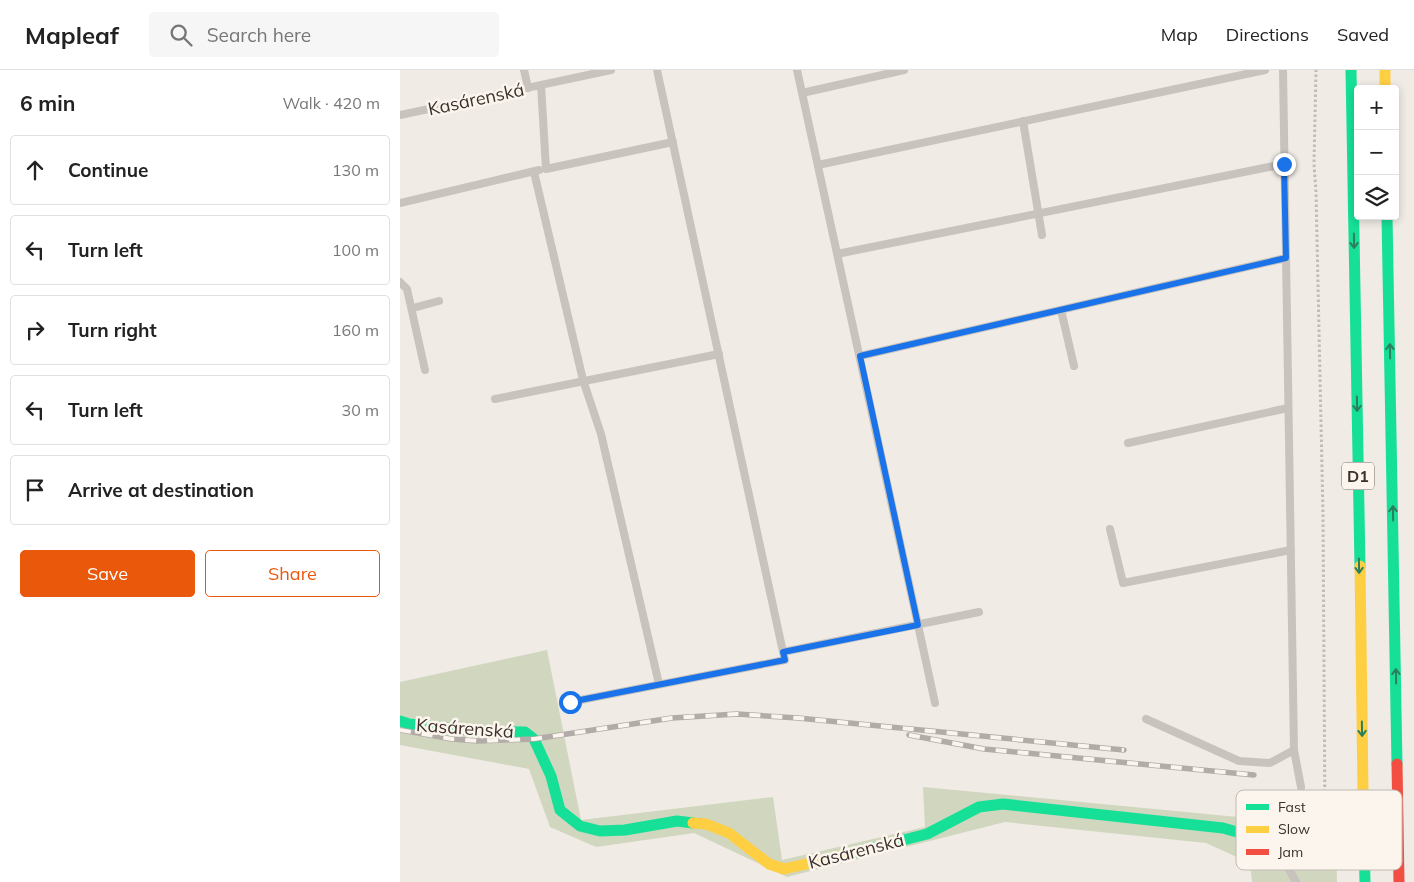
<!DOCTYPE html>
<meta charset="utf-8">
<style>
:root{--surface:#fff;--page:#f6f6f6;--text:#222;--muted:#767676;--line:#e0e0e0;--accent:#ea580c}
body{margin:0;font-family:Mulish,sans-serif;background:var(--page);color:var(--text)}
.controls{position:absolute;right:15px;top:15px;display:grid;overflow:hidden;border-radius:5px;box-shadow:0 2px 8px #0003}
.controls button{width:45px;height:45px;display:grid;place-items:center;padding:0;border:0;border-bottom:1px solid var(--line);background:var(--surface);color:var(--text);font:25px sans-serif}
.stop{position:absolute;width:15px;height:15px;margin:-11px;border:4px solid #1a73e8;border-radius:50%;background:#fff}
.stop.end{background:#1a73e8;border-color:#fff;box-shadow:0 1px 5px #0008}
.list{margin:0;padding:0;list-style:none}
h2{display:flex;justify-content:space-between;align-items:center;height:65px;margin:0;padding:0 20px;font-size:21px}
h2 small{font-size:16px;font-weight:400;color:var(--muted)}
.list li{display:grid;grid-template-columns:32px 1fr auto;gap:15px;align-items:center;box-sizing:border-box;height:70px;margin:0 10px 10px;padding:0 10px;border:1px solid var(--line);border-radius:5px}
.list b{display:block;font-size:19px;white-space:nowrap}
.list em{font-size:16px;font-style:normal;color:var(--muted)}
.actions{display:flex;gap:10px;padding:15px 20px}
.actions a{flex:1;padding:11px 0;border:1px solid var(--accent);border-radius:5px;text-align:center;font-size:18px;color:var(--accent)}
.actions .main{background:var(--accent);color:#fff}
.icon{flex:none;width:28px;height:28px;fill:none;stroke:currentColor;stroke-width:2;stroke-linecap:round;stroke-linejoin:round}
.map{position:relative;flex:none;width:1014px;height:812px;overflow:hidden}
header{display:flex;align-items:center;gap:30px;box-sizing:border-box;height:70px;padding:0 25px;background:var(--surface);border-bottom:1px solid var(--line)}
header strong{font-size:24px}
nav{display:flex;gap:28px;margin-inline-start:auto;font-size:18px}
.search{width:350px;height:45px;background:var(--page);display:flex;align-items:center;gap:12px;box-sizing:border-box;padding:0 18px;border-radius:5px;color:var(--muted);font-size:19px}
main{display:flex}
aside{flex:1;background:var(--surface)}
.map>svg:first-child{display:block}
</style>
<header>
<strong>Mapleaf</strong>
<div class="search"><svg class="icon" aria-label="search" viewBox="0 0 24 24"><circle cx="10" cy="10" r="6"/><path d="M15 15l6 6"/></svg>Search here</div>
<nav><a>Map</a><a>Directions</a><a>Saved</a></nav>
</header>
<main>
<aside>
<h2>6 min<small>Walk · 420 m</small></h2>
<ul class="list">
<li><svg class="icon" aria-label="ahead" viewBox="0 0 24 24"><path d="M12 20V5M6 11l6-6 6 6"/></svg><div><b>Continue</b></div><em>130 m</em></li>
<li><svg class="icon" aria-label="left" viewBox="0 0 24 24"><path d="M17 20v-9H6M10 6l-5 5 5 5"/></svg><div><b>Turn left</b></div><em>100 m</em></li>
<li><svg class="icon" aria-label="right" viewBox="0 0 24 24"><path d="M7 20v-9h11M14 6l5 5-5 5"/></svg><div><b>Turn right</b></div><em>160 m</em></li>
<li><svg class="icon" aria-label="left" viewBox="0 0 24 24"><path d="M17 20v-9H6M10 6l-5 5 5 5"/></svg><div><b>Turn left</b></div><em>30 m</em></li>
<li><svg class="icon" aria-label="arrive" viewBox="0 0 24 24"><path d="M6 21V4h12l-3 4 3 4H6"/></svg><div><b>Arrive at destination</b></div></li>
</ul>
<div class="actions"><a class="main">Save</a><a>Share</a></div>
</aside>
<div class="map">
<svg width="1014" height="812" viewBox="0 0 1014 812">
<rect width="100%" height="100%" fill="#f0ebe5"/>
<path fill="#d1d6bf" d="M 147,580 L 181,750 L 373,727 L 382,790 L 525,757 L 523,717 L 911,754 L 936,763 L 937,812 L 852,812 L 850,793 L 806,773 L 605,752 L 387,807 L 294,763 L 196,777 L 150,757 L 129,699 L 0,675 L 0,612 Z"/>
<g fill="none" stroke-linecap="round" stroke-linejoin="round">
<path stroke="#c2bbb6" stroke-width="3" stroke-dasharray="2.5 2.5" stroke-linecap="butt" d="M 898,783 L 907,782 L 921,766 L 925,753 L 923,445 L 916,122 L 914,94 L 916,0"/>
<path stroke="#c9c3be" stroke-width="8" d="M 124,0 L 128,18
M 257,0 L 383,582 L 579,542
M 397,0 L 535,633
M 141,15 L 146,99 L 273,72
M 402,23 L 504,0
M 0,45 L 211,0
M 623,51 L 642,165
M 418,95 L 865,0
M 134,102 L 183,310 L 201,364 L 259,614
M 0,133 L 139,100
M 437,184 L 884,94
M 0,212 L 7,219 L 25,300
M 13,238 L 39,231
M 661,240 L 674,296
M 460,286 L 886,188
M 95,329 L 319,284
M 728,373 L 888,338
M 710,459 L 723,513 L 891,480
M 170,632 L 385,590 L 383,582
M 746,649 L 839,691 L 870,693 L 894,680 L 883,0
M 894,680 L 901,717
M 881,785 L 896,812"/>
<path stroke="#16e098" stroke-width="11" d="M 951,0 L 960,496
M 987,146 L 997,694
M 0,651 L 9,654 L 77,661 L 125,662 L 134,669 L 151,706 L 160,740 L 180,756 L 200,761 L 225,760 L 277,751 L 293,753
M 963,721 L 965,812
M 445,785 L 527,764 L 579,737 L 603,734 L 823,758 L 851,766 L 880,784"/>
<path stroke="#ffcf43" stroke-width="11" d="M 985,0 L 985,19
M 960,496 L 963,721
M 293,753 L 306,754 L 329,763 L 369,794 L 384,799 L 445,785"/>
<path stroke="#f24e42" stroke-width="11" d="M 997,694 L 999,812"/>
<defs>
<path id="rail" d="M 0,660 L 52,669 L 78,671 L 134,669 L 272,648 L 337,644 L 398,648 L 724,680
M 509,665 L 584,679 L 854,705"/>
</defs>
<use href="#rail" stroke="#b1aca8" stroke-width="5.5"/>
<use href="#rail" stroke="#fbf5ee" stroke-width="4" stroke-dasharray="11" stroke-linecap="butt"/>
</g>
<defs><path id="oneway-shaft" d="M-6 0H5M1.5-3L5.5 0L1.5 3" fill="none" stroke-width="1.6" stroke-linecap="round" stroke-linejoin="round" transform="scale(1.25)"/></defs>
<g stroke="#2a7f5c">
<use href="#oneway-shaft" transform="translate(954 171) rotate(89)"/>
<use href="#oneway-shaft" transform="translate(990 281) rotate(-91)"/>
<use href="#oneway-shaft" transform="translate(957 334) rotate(89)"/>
<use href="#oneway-shaft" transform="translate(993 443) rotate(-91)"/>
<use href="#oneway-shaft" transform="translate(959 496) rotate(89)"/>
<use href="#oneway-shaft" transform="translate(996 606) rotate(-91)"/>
<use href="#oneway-shaft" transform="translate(962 659) rotate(89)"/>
</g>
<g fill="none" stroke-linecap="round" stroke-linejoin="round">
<path stroke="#1a73e8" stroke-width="6" d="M 170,632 L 385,590 L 383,582 L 518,555 L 460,286 L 886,188 L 884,94"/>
</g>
<g text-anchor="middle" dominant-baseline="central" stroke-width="5" stroke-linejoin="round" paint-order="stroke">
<rect fill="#fbf5ee" stroke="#756b66" stroke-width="1" x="942" y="392.5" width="32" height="27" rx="4"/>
<g font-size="16" font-weight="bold" fill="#3b302b">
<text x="958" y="406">D1</text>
</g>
<g font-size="18" fill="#3b302b" stroke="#fbf5ee">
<text transform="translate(76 29) rotate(-12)">Kasárenská</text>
<text transform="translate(65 658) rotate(4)">Kasárenská</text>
<text transform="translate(456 781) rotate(-14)">Kasárenská</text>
</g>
</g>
<rect x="836" y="720" width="166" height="80" rx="8" fill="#fbf5ee" stroke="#c1bab4" stroke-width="1"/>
<rect x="846" y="734" width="23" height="6" fill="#16e098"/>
<rect x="846" y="756" width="23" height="7" fill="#ffcf43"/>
<rect x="846" y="779" width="23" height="6" fill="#f24e42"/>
<g font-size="14" fill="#3b302b">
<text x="878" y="742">Fast</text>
<text x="878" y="764">Slow</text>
<text x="878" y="787">Jam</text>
</g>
</svg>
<div class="controls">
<button>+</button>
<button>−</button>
<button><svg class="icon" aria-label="layers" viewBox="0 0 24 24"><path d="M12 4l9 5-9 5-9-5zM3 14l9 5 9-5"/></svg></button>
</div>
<div class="stop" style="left:170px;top:632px"></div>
<div class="stop end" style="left:884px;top:94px"></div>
</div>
</main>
